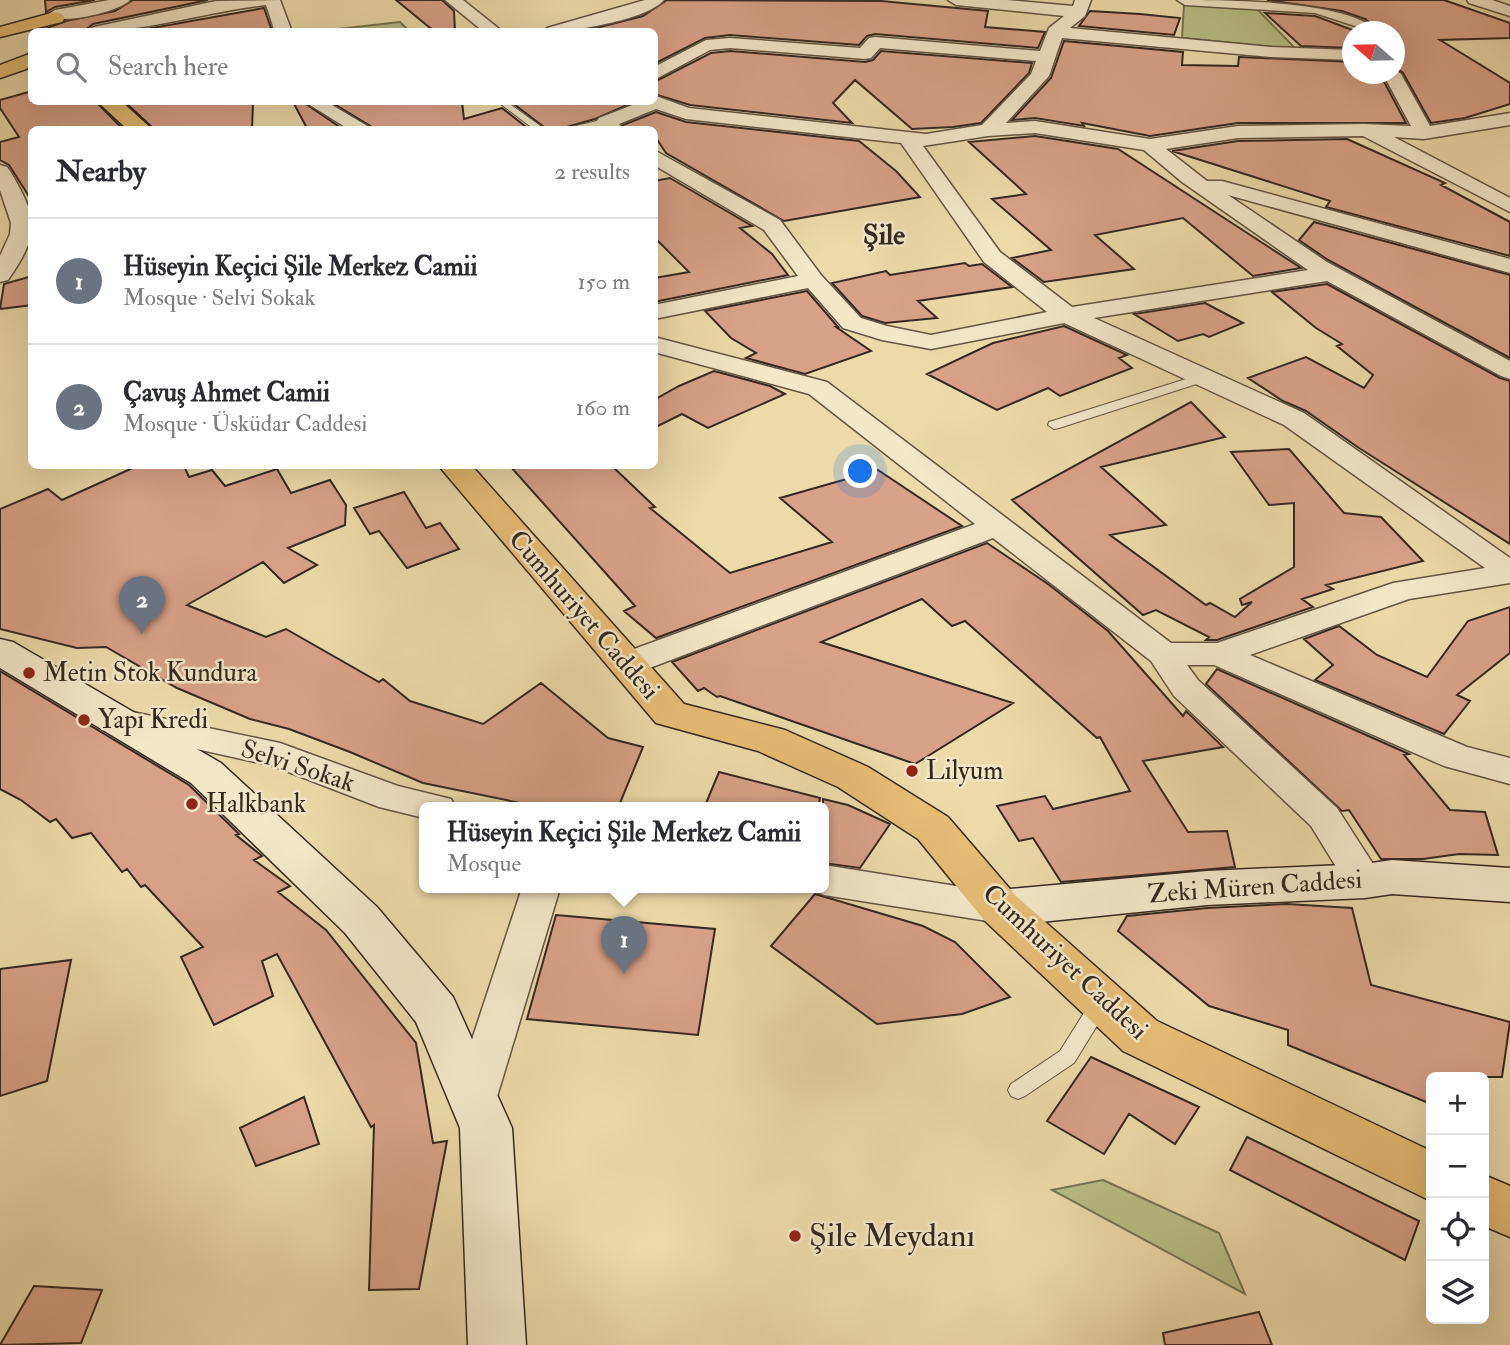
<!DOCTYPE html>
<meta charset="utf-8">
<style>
:root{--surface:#fff;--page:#f2f2f3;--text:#2b2b33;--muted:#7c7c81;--line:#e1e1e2;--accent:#0f766e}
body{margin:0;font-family:"IM FELL Double Pica",serif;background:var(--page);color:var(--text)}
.controls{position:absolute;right:21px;bottom:21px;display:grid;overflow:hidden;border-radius:10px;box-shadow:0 7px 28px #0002}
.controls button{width:63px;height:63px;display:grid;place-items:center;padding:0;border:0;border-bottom:2px solid var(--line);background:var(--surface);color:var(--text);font:35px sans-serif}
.compass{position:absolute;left:1342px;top:21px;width:63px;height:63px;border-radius:50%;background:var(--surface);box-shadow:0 7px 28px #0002;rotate:290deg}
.you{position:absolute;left:861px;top:472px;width:24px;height:24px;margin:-18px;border:5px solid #fff;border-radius:50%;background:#1a73e8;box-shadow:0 0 0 10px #1a73e833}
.badge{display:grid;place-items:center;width:46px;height:46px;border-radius:50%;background:var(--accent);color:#fff;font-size:23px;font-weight:700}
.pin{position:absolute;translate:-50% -58px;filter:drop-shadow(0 2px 4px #0008)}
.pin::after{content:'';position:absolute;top:37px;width:24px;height:21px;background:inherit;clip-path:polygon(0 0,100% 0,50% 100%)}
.popup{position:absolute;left:419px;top:802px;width:410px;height:91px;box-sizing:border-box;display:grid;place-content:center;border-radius:10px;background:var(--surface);filter:drop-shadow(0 2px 5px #0005);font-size:23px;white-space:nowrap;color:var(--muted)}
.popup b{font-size:26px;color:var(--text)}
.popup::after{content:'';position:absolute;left:50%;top:100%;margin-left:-14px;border:14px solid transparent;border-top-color:var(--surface)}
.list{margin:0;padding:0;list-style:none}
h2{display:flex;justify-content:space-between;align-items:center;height:91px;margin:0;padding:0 28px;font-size:30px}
h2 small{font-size:23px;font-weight:400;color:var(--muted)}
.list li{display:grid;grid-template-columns:46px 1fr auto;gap:21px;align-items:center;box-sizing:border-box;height:126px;padding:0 28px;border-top:2px solid var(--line)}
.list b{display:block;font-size:26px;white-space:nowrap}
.list p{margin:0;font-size:23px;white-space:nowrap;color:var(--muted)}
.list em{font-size:23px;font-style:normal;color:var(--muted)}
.icon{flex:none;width:38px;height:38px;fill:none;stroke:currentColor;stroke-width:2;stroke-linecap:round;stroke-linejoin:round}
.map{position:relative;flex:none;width:1510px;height:1345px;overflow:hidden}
.search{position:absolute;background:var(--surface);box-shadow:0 7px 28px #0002;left:28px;top:28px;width:630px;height:77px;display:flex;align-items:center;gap:18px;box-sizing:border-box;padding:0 24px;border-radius:10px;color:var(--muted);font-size:26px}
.panel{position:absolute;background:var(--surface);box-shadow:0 7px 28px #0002;left:28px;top:126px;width:630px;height:343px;border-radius:10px}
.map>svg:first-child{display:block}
</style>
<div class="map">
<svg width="1510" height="1345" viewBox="0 0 1510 1345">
<rect width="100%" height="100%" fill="#ecdaaa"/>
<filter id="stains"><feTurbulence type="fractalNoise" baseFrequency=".00286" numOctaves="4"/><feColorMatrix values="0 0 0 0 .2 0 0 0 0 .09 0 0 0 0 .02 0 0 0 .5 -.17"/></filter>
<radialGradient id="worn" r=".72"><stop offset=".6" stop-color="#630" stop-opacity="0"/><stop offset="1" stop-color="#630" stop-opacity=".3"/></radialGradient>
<path fill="#b9bf87" stroke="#767453" stroke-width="2" d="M 1184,4 L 1256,8 L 1296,49 L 1182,38 Z
M 400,22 L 409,31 L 320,31 Z
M 1103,1180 L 1219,1233 L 1245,1294 L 1052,1190 Z"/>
<path fill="#d8a288" stroke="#34281f" stroke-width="2" d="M 45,0 L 95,0 L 55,7 L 46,12 Z
M 133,0 L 208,0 L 93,24 L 83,32 L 48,32 L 47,28 L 66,21 L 115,11 Z
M 396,0 L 442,0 L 454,11 L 455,32 L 435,32 Z
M 667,0 L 881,1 L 988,11 L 985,27 L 1045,32 L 1038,48 L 875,34 L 867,36 L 859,45 L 730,35 L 705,38 L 654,64 L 654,32 L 580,32 L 643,16 Z
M 1267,0 L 1444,0 L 1510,23 L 1510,38 L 1440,40 L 1510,83 L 1510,104 L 1465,118 L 1431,123 L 1403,73 L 1395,67 L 1395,32 L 1382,32 L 1365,19 L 1342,11 Z
M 264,8 L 271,28 L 269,32 L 130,32 Z
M 1090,11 L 1140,14 L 1180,18 L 1174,35 L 1079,26 Z
M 1265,13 L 1315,16 L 1358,32 L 1353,32 L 1353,48 L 1301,46 Z
M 1064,41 L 1183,52 L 1182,65 L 1238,66 L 1239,57 L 1353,62 L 1353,74 L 1380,74 L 1406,123 L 1238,123 L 1150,136 L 1082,123 L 1084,126 L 1035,118 L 1012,120 L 1051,78 Z
M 730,51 L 865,62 L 873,60 L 881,51 L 1032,63 L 1029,73 L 981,123 L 953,127 L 912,129 L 855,80 L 833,103 L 852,123 L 690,105 L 654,94 L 654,82 L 711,53 Z
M 32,91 L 32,102 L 96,102 L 124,130 L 32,130 L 32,201 L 9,165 L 0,160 L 0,142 L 19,137 L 0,108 L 0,100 Z
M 125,102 L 253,102 L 252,130 L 155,130 Z
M 293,102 L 303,102 L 344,130 L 308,130 Z
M 331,102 L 462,102 L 464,119 L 502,108 L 530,130 L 377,130 Z
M 526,102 L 634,102 L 595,119 L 556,130 L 548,130 L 515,105 Z
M 656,112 L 686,122 L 859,141 L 896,171 L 920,197 L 784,221 L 666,153 L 654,135 L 654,130 L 626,130 L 623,125 Z
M 1035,136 L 1118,149 L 1301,268 L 1253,276 L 1183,218 L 1095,235 L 1134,269 L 1044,282 L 1012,258 L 1051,250 L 992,199 L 1026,194 L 969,142 Z
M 1347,139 L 1445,183 L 1441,185 L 1510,222 L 1510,256 L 1326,207 L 1330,201 L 1172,151 L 1238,141 Z
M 670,178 L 752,226 L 740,228 L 772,254 L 788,275 L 654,302 L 654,278 L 689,272 L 654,237 L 654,181 Z
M 1314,222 L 1510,275 L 1510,358 L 1328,260 L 1299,240 Z
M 965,263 L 969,266 L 982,264 L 1012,287 L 918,301 L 937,318 L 885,323 L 862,316 L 832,283 L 886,271 L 890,275 Z
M 32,276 L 32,305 L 0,309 L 4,284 Z
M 1327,284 L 1500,378 L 1510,381 L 1510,544 L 1359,448 L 1306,411 L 1283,401 L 1248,378 L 1306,357 L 1364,388 L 1373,375 L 1337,346 L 1342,344 L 1316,328 L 1272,292 Z
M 807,291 L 838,327 L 836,327 L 871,351 L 805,374 L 746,358 L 756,353 L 731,338 L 705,311 Z
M 1205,303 L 1243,323 L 1209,337 L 1203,334 L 1178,341 L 1134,314 Z
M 1064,326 L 1127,355 L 1119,358 L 1132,368 L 1060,396 L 1048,388 L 997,410 L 927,374 L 993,343 Z
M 714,371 L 770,386 L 785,394 L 708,428 L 682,414 L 654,428 L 654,400 L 679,386 Z
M 1191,402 L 1225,437 L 1101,467 L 1166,525 L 1110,535 L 1206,605 L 1210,603 L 1235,617 L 1252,602 L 1242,605 L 1240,599 L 1294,567 L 1294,503 L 1269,505 L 1231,452 L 1289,449 L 1344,513 L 1381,517 L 1423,561 L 1326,585 L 1333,589 L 1302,599 L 1313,607 L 1217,640 L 1206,640 L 1209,637 L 1156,610 L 1143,615 L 1012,500 Z
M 137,466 L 184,466 L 189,477 L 212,470 L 225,486 L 277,469 L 291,493 L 330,480 L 346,505 L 345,525 L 288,548 L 317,565 L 284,583 L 263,562 L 187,605 L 266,637 L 286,629 L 379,682 L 383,679 L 410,701 L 483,724 L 541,683 L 608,738 L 643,747 L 618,808 L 545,808 L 423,783 L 350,752 L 289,729 L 250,719 L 177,688 L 106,647 L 77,648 L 0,629 L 0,509 L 48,489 L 62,500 Z
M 510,466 L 612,466 L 655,507 L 650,508 L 730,573 L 832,542 L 780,498 L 878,470 L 962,526 L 656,638 L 624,611 L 635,606 Z
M 404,492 L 426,528 L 440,523 L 459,549 L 407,568 L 379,531 L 370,534 L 354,508 Z
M 987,543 L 1048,584 L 1108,631 L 1183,716 L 1186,711 L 1223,747 L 1143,761 L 1188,832 L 1227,831 L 1235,867 L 1061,882 L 1033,838 L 1019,841 L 997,806 L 1045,796 L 1053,809 L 1130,791 L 1100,737 L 1097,738 L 965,621 L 952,626 L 922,599 L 821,642 L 1013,703 L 915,764 L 720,696 L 717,697 L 704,688 L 698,691 L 672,662 Z
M 1510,607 L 1510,653 L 1457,695 L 1470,701 L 1444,734 L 1315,680 L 1333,665 L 1304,639 L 1339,626 L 1377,655 L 1427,677 L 1468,621 Z
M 1217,669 L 1409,754 L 1404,755 L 1450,810 L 1485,812 L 1498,855 L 1459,854 L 1423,859 L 1381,859 L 1349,810 L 1342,811 L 1206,684 Z
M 0,671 L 189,785 L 239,834 L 236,835 L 262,856 L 254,860 L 290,886 L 278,892 L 326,930 L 416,1043 L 433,1143 L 447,1141 L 419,1289 L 369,1290 L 374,1125 L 371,1127 L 277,954 L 262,961 L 273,996 L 214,1025 L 181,957 L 203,947 L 145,885 L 141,887 L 127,869 L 122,872 L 91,833 L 72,838 L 56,819 L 50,822 L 21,800 L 0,789 Z
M 719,772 L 820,798 L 818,808 L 704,808 Z
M 823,799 L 848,805 L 890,824 L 860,868 L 823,863 Z
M 815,894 L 923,926 L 955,942 L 1010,997 L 962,1014 L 877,1024 L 771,946 Z
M 1287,904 L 1352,908 L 1371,985 L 1510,1022 L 1502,1077 L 1431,1077 L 1431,1104 L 1288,1045 L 1288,1030 L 1209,1006 L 1118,931 L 1127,916 L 1207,908 Z
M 556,915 L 715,929 L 698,1035 L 527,1019 Z
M 71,960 L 47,1081 L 0,1096 L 0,969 Z
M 1091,1057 L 1199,1107 L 1175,1144 L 1129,1114 L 1104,1154 L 1047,1121 Z
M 304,1097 L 319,1144 L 256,1166 L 240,1128 Z
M 1247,1137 L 1419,1221 L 1405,1260 L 1230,1170 Z
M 34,1286 L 102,1290 L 81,1343 L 0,1345 Z
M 1259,1312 L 1272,1345 L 1165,1345 L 1163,1333 Z"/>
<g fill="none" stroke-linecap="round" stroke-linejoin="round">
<defs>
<path id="lane" d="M 498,102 L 507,102 L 546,130 L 535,130 Z
M 606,119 L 609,120 L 609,124 L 580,130 L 558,130 Z
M 1202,374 L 1206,375 L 1206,381 L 1059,428 L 1054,429 L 1048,425 L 1049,422 Z
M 1101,995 L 1108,997 L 1111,1003 L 1074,1063 L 1025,1096 L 1018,1099 L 1011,1096 L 1008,1090 L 1011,1084 L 1060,1051 L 1094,997 Z"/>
<path id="street" d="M 109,0 L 130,0 C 120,12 57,26 47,15 L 55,10 Z
M 280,0 L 292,32 L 275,32 L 266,5 C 205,12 146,32 86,32 L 94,27 L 216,1 Z
M 445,0 L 463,0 L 503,32 L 484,32 Z
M 645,0 L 664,0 C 647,20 571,32 545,32 L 547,28 Z
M 948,0 L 1007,0 L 1073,6 L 1075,0 L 1091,0 L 1085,16 L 1070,28 L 1271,47 L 1352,50 L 1352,60 L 1271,57 L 1062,38 L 1049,76 L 1006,123 L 1035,121 L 1150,139 L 1238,126 L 1364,124 L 1411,126 L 1383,74 L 1394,74 L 1394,69 L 1401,74 L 1430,126 L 1510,113 L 1510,125 L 1424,139 L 1394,137 L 1510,198 L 1510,212 L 1363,136 L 1238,138 L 1166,149 L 1207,181 L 1222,181 L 1510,259 L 1510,273 L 1228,195 L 1327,262 L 1510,361 L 1510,379 L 1501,376 L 1327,281 L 1094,318 L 1304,413 L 1510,558 L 1510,583 L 1409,599 L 1250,655 L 1467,747 L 1510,758 L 1510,784 L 1444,766 L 1214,665 L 1187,665 L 1198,680 L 1337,808 L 1384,881 L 1379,891 L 1365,896 L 1351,891 L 1311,826 L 1174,696 L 1151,661 L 993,538 L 639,672 L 627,675 L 615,672 L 610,664 L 615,656 L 975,524 L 809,394 L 654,352 L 654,337 L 827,382 L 1171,643 L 1217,643 L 1393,583 L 1485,568 L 1284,425 L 1064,323 L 931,349 L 882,340 L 843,328 L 808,288 L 654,319 L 654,305 L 798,276 L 764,230 L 654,165 L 654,150 L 780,220 L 821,275 L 861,318 L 887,326 L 931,335 L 1047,312 L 984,262 L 901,143 L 686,119 L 656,109 L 619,124 L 624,130 L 603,130 L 596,122 L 599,118 L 640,102 L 654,102 L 656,96 L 689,108 L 926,134 L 982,125 L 1031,74 L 1036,61 L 880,48 L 871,58 L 865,59 L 730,48 L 710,50 L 654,80 L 654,67 L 706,40 L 730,38 L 860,48 L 869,38 L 875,37 L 1040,51 L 1049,28 L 1064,16 L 956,5 ZM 1035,133 L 1144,150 L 1182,182 L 1308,270 L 1072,307 L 1000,252 L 923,146 L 988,136 Z
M 1177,0 C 1226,0 1349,0 1379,32 L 1362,32 L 1358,27 L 1315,13 L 1185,5 Z
M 1467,0 L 1492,0 L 1510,6 L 1510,16 L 1469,3 Z
M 305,102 L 327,102 L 374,130 L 350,130 Z
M 0,165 L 7,167 L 10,171 C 38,218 40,234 8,280 L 0,282 L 0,256 L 10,234 L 11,223 L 0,190 Z
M 123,710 L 280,743 L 398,786 L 451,799 L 456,808 L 424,808 L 424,818 L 379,807 L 273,766 L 111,730 L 106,722 L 111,714 Z
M 824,865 L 1000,893 L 1014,897 L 1020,908 L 1014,919 L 1000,923 L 824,895 L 809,888 L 824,888 Z
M 522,888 L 560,888 L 496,1100 L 490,1113 L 474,1119 L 458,1113 L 452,1100 Z"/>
<path id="secondary" d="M 0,639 L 13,642 L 221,763 L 377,907 L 453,997 L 512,1128 L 526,1345 L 468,1345 L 460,1128 L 416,1022 L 345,933 L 191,783 L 0,668 Z
M 1392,860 L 1510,868 L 1510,902 L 1392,894 L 1365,898 L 1207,905 L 1000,926 L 984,920 L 977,908 L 984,896 L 1000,890 L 1207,871 L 1365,864 Z"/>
<path id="primary" d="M 55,12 L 62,14 L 65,18 L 62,22 L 0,37 L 0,27 Z
M 32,53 L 32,67 L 0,78 L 0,65 Z
M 98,102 L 122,102 L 153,130 L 128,130 Z
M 439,466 L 472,466 L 684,704 L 785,730 L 868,767 L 948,817 L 1016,896 L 1157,1021 L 1431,1151 L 1431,1201 L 1123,1051 L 984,920 L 918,839 L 838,787 L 758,751 L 656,723 Z
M 1484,1175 L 1510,1186 L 1510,1237 L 1484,1226 Z"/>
</defs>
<use href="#lane" stroke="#625442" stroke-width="2"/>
<use href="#street" stroke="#625442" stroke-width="3"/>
<use href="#secondary" stroke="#34281f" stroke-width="3"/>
<use href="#primary" stroke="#34281f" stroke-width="3"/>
<use href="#lane" fill="#f3e7c8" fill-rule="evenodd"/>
<use href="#street" fill="#f3e7c8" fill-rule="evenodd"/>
<use href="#secondary" fill="#f3e7c8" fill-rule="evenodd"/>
<use href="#primary" fill="#e6bd75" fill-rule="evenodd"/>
</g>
<g fill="#8f2418" stroke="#f3e7c8" stroke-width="2.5">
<circle cx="29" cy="673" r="7"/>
<circle cx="84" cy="720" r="7"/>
<circle cx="912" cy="771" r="7"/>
<circle cx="192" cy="804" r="7"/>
<circle cx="795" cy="1236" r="7"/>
</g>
<g text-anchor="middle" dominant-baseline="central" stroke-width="5" stroke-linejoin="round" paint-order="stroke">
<g font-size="26" fill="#34281f" stroke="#f3e7c8">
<text transform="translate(584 615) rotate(49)">Cumhuriyet Caddesi</text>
<text transform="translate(298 766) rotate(18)">Selvi Sokak</text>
<text transform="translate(1255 887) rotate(-4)">Zeki Müren Caddesi</text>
<text transform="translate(1065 962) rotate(43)">Cumhuriyet Caddesi</text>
</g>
<g font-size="26" fill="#34281f" stroke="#f3e7c8" text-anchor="start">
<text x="43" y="673">Metin Stok Kundura</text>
<text x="98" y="720">Yapı Kredi</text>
<text x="926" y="771">Lilyum</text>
<text x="206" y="804">Halkbank</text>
</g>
<g font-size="28" font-weight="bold" fill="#34281f" stroke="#f3e7c8">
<text x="884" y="235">Şile</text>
</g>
<g font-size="32" fill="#34281f" stroke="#f3e7c8" text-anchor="start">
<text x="809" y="1236">Şile Meydanı</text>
</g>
</g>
<rect width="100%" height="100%" filter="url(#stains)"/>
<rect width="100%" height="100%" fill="url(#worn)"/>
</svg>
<div class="controls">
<button>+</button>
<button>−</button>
<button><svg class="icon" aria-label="locate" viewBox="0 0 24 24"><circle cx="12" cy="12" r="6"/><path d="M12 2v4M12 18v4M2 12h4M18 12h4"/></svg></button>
<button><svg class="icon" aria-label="layers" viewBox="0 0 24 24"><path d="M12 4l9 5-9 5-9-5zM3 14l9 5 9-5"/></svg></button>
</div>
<svg class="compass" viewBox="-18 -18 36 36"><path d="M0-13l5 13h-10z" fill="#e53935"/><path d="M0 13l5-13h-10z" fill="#7c7c81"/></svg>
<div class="you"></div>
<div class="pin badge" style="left:624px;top:974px;background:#6b7280">1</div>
<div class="popup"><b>Hüseyin Keçici Şile Merkez Camii</b>Mosque</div>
<div class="pin badge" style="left:142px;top:634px;background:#6b7280">2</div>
<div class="search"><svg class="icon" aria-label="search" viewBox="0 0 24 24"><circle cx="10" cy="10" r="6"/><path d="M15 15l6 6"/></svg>Search here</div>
<section class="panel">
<h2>Nearby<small>2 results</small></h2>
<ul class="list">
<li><span class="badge" style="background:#6b7280">1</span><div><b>Hüseyin Keçici Şile Merkez Camii</b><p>Mosque · Selvi Sokak</p></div><em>150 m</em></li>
<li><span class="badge" style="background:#6b7280">2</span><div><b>Çavuş Ahmet Camii</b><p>Mosque · Üsküdar Caddesi</p></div><em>160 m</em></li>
</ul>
</section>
</div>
